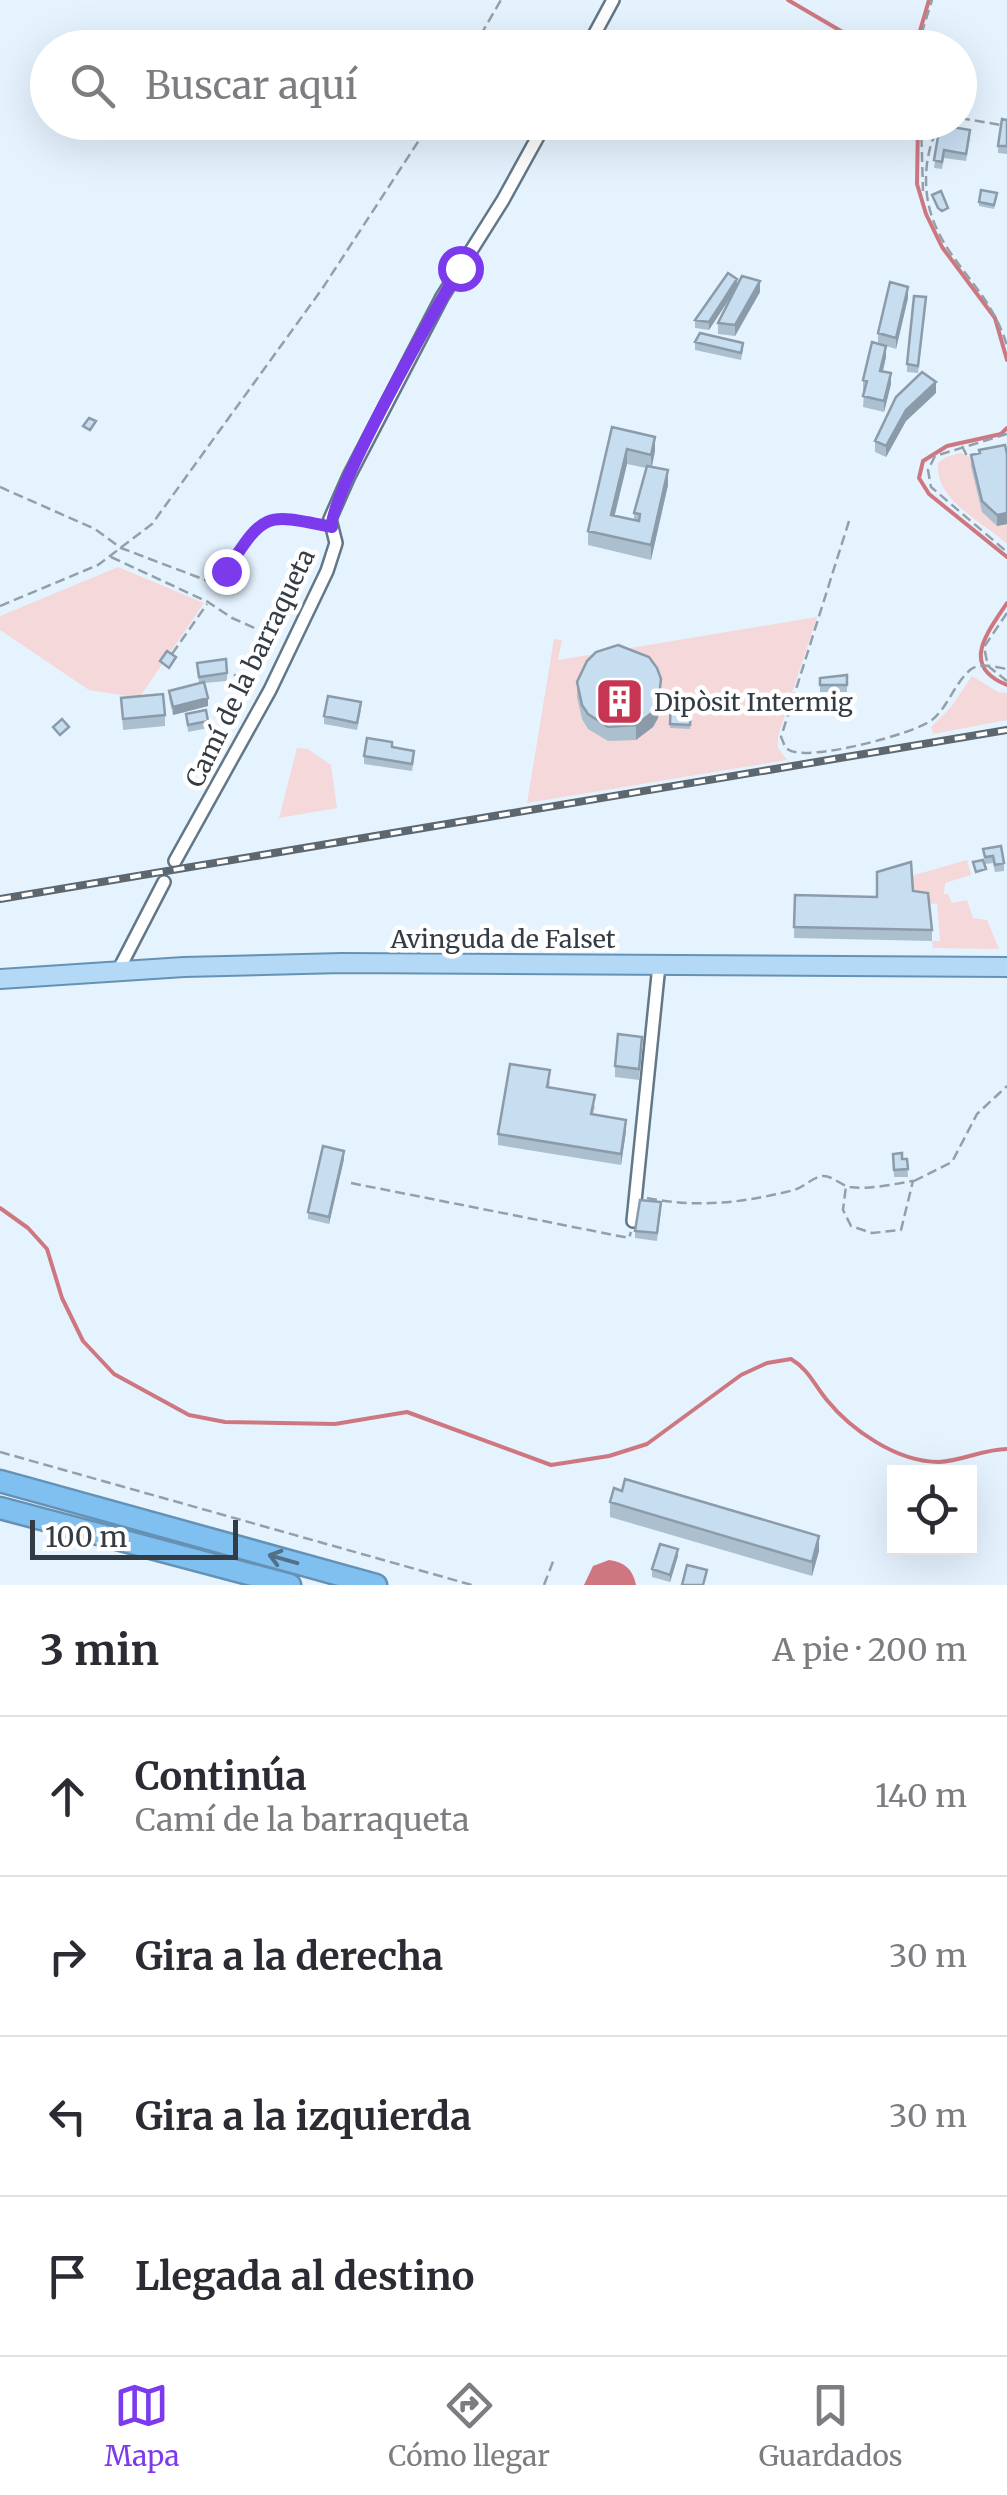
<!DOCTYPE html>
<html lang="es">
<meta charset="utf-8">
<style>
:root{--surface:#fff;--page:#f7f7f7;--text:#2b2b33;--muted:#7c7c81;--line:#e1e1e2;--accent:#7c3aed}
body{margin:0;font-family:Merriweather,serif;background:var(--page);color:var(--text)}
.controls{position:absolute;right:30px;bottom:30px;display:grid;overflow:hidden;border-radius:0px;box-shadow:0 10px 40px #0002}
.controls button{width:90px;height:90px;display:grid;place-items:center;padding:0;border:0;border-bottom:2px solid var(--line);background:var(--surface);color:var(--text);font:50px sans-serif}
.scale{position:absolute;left:30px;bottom:25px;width:208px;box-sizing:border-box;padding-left:10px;border:5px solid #333c44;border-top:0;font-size:28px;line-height:35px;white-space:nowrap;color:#333c44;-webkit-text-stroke:8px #fff;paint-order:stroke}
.stop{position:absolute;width:30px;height:30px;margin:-22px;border:8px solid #7c3aed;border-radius:50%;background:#fff}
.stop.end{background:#7c3aed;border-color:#fff;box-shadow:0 2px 10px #0008}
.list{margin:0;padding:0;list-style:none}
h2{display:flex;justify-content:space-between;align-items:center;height:130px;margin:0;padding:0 40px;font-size:42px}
h2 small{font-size:32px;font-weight:400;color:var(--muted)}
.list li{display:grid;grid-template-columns:65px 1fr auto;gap:30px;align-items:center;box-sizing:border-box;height:160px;padding:0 40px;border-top:2px solid var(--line)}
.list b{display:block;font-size:38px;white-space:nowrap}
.list p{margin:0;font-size:32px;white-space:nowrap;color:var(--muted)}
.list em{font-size:32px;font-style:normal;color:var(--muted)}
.icon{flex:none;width:55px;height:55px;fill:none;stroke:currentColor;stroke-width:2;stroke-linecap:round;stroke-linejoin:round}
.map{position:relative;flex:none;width:1007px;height:1585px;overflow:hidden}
.search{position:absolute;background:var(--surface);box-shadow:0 10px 40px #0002;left:30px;right:30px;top:30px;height:110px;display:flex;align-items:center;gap:25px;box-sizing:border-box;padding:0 35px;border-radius:55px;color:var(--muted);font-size:38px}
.sheet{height:770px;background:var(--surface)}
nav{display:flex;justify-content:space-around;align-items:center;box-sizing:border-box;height:140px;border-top:2px solid var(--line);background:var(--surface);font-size:28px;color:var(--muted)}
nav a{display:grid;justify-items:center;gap:5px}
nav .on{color:var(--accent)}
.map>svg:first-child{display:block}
</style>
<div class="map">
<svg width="1007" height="1585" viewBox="0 0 1007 1585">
<rect width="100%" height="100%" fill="#e5f3fe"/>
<path fill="#f5d8da" d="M 961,453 L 979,461 L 1007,455 L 1007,544 C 982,521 935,501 938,463 L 946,457 Z
M 118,567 L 204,603 L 139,698 L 89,690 L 0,630 L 0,616 Z
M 817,617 L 778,736 L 778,748 L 787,760 L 527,803 L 554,639 L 562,640 L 558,660 Z
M 972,676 L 998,692 L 1007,693 L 1007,720 L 933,734 L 931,727 L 951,707 Z
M 297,748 L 308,749 L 331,765 L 337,808 L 279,818 Z
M 967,860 L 971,875 L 945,883 L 944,894 L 948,894 L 952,903 L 967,900 L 973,918 L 987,920 L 999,949 L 933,948 L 932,941 L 940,941 L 937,904 L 913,902 L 911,876 Z"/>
<path fill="#cf7780" d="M 609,1560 C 624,1562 633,1569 636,1585 L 584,1585 L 593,1566 Z"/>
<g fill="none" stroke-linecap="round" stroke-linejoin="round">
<path stroke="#cf7780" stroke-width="4" d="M 788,0 L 870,48
M 915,48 L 929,0
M 918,122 L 917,184 L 926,214 L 942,247 L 995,318 L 1007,360
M 1007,428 L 1001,434 L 947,446 L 923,461 L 919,478 L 929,494 L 1007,557
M 1007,603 C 988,632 959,666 1007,685
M 0,1208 L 28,1228 L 47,1249 L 62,1298 L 83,1341 L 114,1374 L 189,1415 L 225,1422 L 335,1424 L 407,1412 L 551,1465 L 609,1456 L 647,1444 L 741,1375 L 767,1363 L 791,1359 C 808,1369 814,1384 826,1399 C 851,1430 897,1462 939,1462 C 962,1461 984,1449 1007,1449"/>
<defs>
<path id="street" d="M 587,48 L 613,0
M 175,861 L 270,690 L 327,571 L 336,543 L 330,519 L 349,476 L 442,297 L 503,200 L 546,122
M 118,971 L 164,882
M 633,1221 L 659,965"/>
<path id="primary" d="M 0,979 L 184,967 L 342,963 L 1007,967"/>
<path id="highway" d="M 0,1481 L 376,1585
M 0,1508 L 290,1585"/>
</defs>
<use href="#street" stroke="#627787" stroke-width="16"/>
<use href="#primary" stroke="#6592b4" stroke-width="22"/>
<use href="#highway" stroke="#6592b4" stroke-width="25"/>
<path stroke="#94a0a9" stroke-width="2.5" stroke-dasharray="10 5" stroke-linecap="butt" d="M 473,48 L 501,0
M 917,48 L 932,0
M 960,118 L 1007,126
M 921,122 L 923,191
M 947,122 C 932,133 930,146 927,163 C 917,250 986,273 1007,346
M 1007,434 L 935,456 L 928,470 L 931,487 L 1007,552
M 962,446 L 967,456 L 971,456
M 0,487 L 95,529 L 121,548 L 208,581 L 226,571 L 263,521 L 280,516 L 316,524
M 849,521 L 781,737 C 784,743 784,747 789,750 C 808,762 914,734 932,720 C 948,707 954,684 970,670 C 979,662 995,667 1007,669
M 111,557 L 208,602 L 232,618 L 275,637 L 257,677 L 233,675
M 0,606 L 98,565 L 152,524 L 322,289 L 431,122
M 1007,613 L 984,647 L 988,666 L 1007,681
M 172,654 L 207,604
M 914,1181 L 952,1162 L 977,1114 L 1007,1086
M 351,1183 L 629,1238 L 631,1232
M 647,1198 C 698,1208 743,1203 794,1190 C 804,1187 812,1178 822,1176 C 832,1175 840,1185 850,1187 C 870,1190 893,1184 913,1181 L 901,1230 L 872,1233 L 851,1226 L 843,1210 L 846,1186
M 0,1452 L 472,1585
M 544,1585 L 554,1559"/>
<use href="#street" stroke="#fff" stroke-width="11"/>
<use href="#primary" stroke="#b3d9f6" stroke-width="18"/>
<use href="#highway" stroke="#80c0f0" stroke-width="20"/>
<defs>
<path id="rail" d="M 0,899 L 1007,730"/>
</defs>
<use href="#rail" stroke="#5c676f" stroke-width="8"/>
<use href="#rail" stroke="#fff" stroke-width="4" stroke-dasharray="11" stroke-linecap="butt"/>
</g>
<path fill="#abbfcf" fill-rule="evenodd" d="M 1007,120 L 1007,154 L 998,153 L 998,146 Z
M 940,125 L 970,138 L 966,161 L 944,158 L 942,169 L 934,168 Z
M 997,197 L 994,209 L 979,206 L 979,202 Z
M 737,286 L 760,292 L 735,336 L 718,334 L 718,323 L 735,290 L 709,330 L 695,328 L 695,320 Z
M 908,298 L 896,349 L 886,346 L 886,357 L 883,371 L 891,384 L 884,412 L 863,407 L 864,392 L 863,391 L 863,380 L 878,343 L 878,333 Z
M 926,304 L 918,373 L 907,372 L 907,364 Z
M 695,342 L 743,350 L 741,360 L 695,350 Z
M 936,393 L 906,421 L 886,457 L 875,452 L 875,441 Z
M 612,427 L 655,451 L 652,467 L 668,485 L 651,560 L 588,545 L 588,531 ZM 627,464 L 646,468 L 634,513 L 634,520 L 615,515 Z
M 979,450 L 1007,454 L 1007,524 L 997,526 L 982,512 L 971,466 L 971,455 L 979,453 Z
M 197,663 L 227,673 L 227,681 L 204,683 L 208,706 L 173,715 L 169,698 L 169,691 L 199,683 Z
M 847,675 L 847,692 L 820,692 L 820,678 Z
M 577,682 L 661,694 L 658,718 L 653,727 L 636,740 L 608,741 L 588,729 L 582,719 L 577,697 Z
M 121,698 L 165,715 L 165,726 L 123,730 Z
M 671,699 L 691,700 L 690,729 L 670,728 Z
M 361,710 L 357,730 L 324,724 L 324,716 Z
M 186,714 L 208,721 L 208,728 L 188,732 Z
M 392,747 L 414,758 L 412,771 L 364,764 L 364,756 Z
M 983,849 L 1004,863 L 1004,871 L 995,872 L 993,863 L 985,864 Z
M 913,891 L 932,930 L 932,941 L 794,938 L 795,895 L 877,897 Z
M 642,1048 L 639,1080 L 615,1077 L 615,1066 Z
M 550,1081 L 549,1087 L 595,1106 L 593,1114 L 626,1131 L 621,1165 L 498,1145 L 498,1134 Z
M 893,1154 L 902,1159 L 907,1159 L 908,1177 L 894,1177 Z
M 344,1159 L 329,1224 L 308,1219 L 308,1212 Z
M 661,1210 L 657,1241 L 635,1238 L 635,1231 Z
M 622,1491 L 819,1551 L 812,1576 L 610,1517 L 610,1502 Z
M 678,1556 L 670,1582 L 652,1577 L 652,1569 Z"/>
<path fill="#8b9ba9" d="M 737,279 L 737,287 L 709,330 L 709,322 Z
M 760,281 L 760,292 L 735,336 L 735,325 Z
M 908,287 L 908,298 L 896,349 L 896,338 Z
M 886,346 L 886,357 L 880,382 L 880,371 Z
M 891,373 L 891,384 L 884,412 L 884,401 Z
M 936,382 L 936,393 L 906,421 L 886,457 L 886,446 L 906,410 Z
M 655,437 L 655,451 L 651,469 L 651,455 Z
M 627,449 L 627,464 L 611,529 L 611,515 Z
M 668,470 L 668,485 L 651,560 L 651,545 Z
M 1007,513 L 1007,524 L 997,526 L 997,515 Z
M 661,679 L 658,718 L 653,727 L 636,740 L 636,725 Z
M 208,698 L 208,706 L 173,715 L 173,707 Z
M 626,1120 L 626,1131 L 621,1165 L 621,1154 Z
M 344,1151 L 344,1159 L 329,1224 L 329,1217 Z
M 819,1536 L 819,1551 L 812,1576 L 812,1562 Z
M 678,1549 L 678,1556 L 670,1582 L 670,1575 Z"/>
<path fill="#c7def1" stroke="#8b9ba9" stroke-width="2.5" d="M 1002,119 L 1007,120 L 1007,146 L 998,146 Z
M 940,125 L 970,130 L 966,154 L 944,150 L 942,162 L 934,160 Z
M 981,190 L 997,193 L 994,205 L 979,202 Z
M 941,191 L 948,208 L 942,211 L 938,208 L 932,195 Z
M 728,273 L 737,279 L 709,322 L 695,320 Z
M 742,276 L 760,281 L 735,325 L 718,323 Z
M 890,282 L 908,287 L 896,338 L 878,333 Z
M 914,296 L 926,297 L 918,366 L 907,364 Z
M 700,333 L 743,343 L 741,353 L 695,342 Z
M 872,342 L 886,346 L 880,371 L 891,373 L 884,401 L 863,396 L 867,381 L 863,380 Z
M 922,372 L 936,382 L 906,410 L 886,446 L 875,441 L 896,397 Z
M 89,418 L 96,421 L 90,430 L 83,426 Z
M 612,427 L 655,437 L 651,455 L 627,449 L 611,515 L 639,521 L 640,514 L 634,513 L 647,466 L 668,470 L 651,545 L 588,531 Z
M 1005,445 L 1007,454 L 1007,513 L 997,515 L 982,501 L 971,455 L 980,453 L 979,450 Z
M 618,645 L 649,657 L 657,668 L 661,679 L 658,704 L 653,712 L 636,725 L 608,727 L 588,714 L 582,705 L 577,682 L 587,661 L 596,652 Z
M 167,651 L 176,657 L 169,668 L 160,661 Z
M 226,659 L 227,673 L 199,677 L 197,663 Z
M 847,675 L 847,685 L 820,685 L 820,678 Z
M 204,682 L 208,698 L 173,707 L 169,691 Z
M 163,694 L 165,715 L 123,719 L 121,698 Z
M 328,696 L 361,702 L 357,723 L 324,716 Z
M 671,699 L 691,700 L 690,725 L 670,724 Z
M 206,710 L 208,721 L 188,725 L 186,714 Z
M 62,719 L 69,727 L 60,735 L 53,727 Z
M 367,738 L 392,742 L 392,747 L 414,751 L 412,764 L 364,756 Z
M 1001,846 L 1004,863 L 995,865 L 993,856 L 985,857 L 983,849 Z
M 983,860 L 986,869 L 976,872 L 973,862 Z
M 911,862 L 913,891 L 928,893 L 932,930 L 794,927 L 795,895 L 877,897 L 877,872 Z
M 618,1034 L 642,1037 L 639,1069 L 615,1066 Z
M 510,1064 L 550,1070 L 547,1087 L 595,1095 L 591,1114 L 626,1120 L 621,1154 L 498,1134 Z
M 323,1146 L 344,1151 L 329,1217 L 308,1212 Z
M 902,1153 L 902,1159 L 907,1159 L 908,1169 L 894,1170 L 893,1154 Z
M 640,1200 L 661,1202 L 657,1233 L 635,1231 Z
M 625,1479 L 819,1536 L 812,1562 L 610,1502 L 614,1488 L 622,1491 Z
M 660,1544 L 678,1549 L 670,1575 L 652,1569 Z
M 687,1565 L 707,1570 L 703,1585 L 682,1585 Z"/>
<defs><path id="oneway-shaft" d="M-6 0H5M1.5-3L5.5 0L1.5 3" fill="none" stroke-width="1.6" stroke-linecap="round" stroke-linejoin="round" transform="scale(2.5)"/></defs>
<use stroke="#527189" href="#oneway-shaft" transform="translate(283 1559) rotate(-164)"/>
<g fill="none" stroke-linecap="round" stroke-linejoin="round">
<path stroke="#7c3aed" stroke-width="12" d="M 226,571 C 265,512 263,513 332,527 C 326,502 440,300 460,268"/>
</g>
<defs>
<symbol id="building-square" viewBox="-11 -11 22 22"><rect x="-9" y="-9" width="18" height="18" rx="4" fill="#c63653" stroke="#fff"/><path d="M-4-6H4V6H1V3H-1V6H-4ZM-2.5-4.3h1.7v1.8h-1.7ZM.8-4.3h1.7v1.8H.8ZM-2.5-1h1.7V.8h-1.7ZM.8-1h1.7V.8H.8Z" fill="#fff"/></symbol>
</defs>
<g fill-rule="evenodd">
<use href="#building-square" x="592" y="674" width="55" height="55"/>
</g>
<g text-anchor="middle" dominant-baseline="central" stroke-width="9" stroke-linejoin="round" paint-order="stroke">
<g font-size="25" fill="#333c44" stroke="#fff">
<text transform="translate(250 668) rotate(-64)">Camí de la barraqueta</text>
<text x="503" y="939">Avinguda de Falset</text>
</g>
<g font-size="25" fill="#333c44" stroke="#fff" text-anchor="start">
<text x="654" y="702">Dipòsit Intermig</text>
</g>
</g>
</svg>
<div class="controls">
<button><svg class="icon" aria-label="locate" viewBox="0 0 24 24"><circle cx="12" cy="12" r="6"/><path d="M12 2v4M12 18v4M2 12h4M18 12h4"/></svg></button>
</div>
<div class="scale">100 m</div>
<div class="stop" style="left:460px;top:268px"></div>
<div class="stop end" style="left:226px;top:571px"></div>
<div class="search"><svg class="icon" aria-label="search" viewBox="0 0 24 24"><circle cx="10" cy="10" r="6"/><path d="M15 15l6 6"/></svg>Buscar aquí</div>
</div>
<section class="sheet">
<h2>3 min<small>A pie · 200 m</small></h2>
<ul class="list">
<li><svg class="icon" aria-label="ahead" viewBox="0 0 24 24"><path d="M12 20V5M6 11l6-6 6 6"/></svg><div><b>Continúa</b><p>Camí de la barraqueta</p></div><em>140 m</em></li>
<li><svg class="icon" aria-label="right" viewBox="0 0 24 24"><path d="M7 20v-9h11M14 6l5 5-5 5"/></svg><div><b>Gira a la derecha</b></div><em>30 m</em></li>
<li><svg class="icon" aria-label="left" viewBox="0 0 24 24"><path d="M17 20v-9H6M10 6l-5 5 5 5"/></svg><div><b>Gira a la izquierda</b></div><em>30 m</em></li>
<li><svg class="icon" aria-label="arrive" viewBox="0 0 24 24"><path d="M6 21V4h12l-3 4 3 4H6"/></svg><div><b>Llegada al destino</b></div></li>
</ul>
</section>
<nav>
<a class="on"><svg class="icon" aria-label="map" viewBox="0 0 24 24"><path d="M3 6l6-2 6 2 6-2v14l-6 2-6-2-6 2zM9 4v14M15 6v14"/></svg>Mapa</a>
<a><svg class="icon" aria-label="directions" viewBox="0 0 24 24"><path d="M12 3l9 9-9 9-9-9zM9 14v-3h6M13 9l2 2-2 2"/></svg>Cómo llegar</a>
<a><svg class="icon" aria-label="saved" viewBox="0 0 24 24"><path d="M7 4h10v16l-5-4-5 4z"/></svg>Guardados</a>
</nav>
